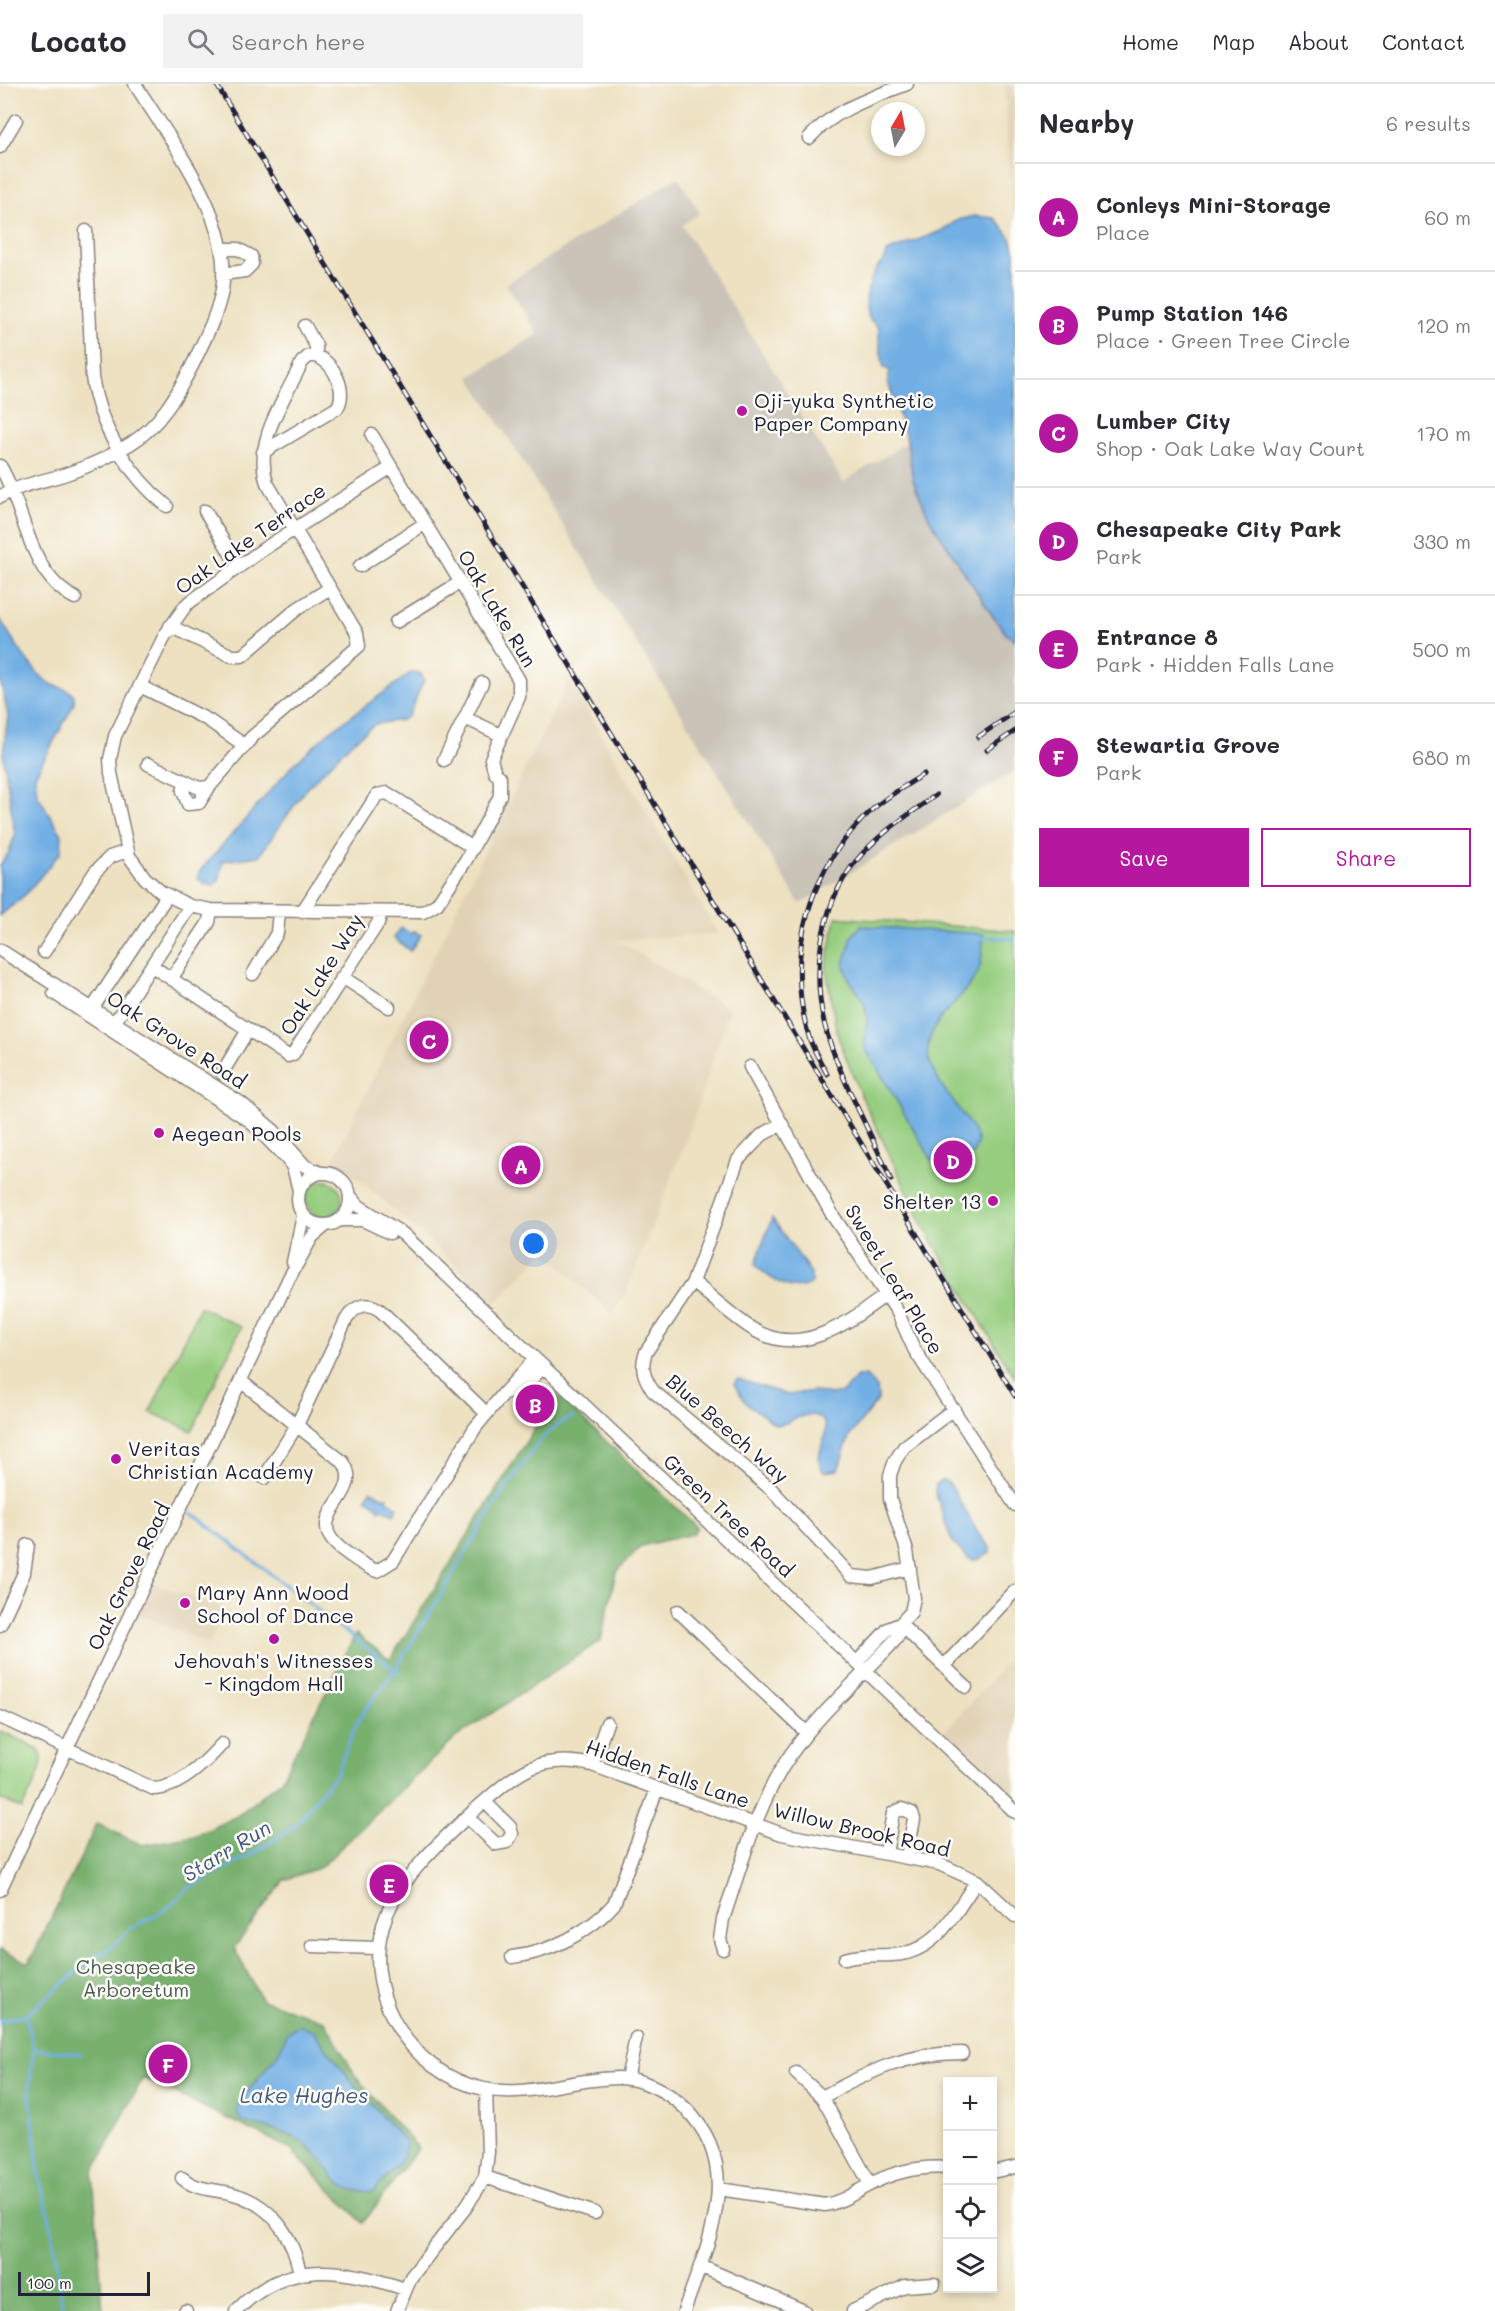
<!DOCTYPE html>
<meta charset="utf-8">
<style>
:root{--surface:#fff;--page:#f2f2f3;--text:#2b2b33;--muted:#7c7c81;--line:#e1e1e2;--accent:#b5179e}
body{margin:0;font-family:Mali,sans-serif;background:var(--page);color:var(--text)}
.controls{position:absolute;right:18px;bottom:18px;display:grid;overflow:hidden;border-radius:0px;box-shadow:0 3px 9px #0003}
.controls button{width:54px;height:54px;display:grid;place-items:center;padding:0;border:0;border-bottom:2px solid var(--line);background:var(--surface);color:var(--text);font:30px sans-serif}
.compass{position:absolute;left:871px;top:18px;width:54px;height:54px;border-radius:50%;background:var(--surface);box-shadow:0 3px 9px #0003;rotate:10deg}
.scale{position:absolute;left:18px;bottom:15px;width:132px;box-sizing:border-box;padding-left:6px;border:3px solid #22223b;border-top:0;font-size:16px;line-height:21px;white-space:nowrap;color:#22223b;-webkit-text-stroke:4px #fdfcf7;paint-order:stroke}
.you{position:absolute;left:534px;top:1160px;width:21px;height:21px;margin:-15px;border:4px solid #fff;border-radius:50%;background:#1a73e8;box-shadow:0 0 0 9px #1a73e833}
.badge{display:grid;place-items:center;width:39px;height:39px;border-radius:50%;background:var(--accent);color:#fff;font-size:20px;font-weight:700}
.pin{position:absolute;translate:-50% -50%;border:3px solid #fff;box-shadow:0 2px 6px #0006}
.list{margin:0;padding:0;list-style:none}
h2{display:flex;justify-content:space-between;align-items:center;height:78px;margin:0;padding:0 24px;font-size:26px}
h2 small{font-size:20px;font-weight:400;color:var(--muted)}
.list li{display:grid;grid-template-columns:39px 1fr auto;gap:18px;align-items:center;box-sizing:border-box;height:108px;padding:0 24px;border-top:2px solid var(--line)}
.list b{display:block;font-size:22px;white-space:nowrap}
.list p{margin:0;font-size:20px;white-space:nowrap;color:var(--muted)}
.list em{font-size:20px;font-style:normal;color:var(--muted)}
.actions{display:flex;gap:12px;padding:18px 24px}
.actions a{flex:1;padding:14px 0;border:2px solid var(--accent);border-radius:0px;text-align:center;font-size:21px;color:var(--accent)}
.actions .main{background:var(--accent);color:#fff}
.icon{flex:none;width:33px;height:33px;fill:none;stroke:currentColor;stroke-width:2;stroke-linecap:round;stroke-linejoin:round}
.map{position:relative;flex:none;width:1015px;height:2227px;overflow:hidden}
header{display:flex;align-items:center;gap:36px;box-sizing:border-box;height:84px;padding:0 30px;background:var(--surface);border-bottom:2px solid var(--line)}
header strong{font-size:28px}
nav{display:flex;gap:33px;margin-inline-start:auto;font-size:21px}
.search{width:420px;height:54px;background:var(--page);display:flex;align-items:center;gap:15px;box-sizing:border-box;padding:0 21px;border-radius:0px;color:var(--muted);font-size:22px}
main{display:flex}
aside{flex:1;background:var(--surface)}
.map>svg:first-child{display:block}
</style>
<header>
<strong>Locato</strong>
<div class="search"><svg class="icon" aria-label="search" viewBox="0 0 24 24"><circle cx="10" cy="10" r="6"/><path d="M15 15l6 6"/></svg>Search here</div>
<nav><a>Home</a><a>Map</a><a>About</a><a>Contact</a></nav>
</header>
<main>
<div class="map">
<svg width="1015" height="2227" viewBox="0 0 1015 2227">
<rect width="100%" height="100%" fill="#fdfcf7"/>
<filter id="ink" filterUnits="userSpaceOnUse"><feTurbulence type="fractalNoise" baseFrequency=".0167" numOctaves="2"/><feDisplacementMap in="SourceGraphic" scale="12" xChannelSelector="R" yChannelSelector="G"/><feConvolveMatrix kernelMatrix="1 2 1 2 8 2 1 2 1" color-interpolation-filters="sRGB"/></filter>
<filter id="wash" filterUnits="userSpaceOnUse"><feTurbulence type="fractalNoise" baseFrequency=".008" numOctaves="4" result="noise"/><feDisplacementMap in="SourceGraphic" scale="24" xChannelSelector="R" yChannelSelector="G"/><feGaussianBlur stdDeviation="1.35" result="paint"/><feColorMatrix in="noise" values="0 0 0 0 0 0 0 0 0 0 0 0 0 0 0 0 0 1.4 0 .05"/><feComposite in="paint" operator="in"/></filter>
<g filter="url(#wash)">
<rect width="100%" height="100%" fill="#ede1c1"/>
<path fill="#e1d2b5" d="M 1004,0 L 1015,0 L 1015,165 Z
M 569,596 L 718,850 L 617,856 L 729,925 L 690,1046 L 625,1211 L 613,1231 L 544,1167 L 495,1220 L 440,1166 L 334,1074 Z
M 151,1499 L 225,1524 L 209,1560 L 137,1529 Z
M 1015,1569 L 1015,1716 L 944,1648 Z"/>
<path fill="#c9c3b8" d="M 678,93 L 700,129 L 682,141 L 843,398 L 908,358 L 1015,529 L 1015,687 L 800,820 L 470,293 L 538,250 L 506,200 Z"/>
<path fill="#96cd7f" stroke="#5c785d" stroke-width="1.5" d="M 836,833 L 1015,847 L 1015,1294 L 925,1145 L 859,1007 L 837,950 L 826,884 Z
M306 1115a18 18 0 1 1 36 0a18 18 0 1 1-36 0Z
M 200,1223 L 241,1243 L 192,1347 L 150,1328 Z
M 0,1647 C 12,1653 30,1658 39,1667 C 50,1678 27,1713 22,1725 L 0,1715 Z"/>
<path fill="#78b06e" stroke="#4d6954" stroke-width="1.5" d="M 556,1310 L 697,1443 L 692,1450 L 641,1462 L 616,1488 L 601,1556 L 455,1654 L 321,1783 L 284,1796 L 234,1864 L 262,1916 L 325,1937 L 356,1993 L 418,2064 L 363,2139 L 289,2064 L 143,1994 L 93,2089 L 103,2227 L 0,2227 L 0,1866 L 29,1879 L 97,1740 L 142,1761 L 195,1752 L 237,1732 L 281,1696 L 356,1550 L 390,1576 Z"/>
<path fill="#71afe4" stroke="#4a6890" stroke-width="1.5" d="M 975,132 L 995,134 L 1011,154 L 1015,168 L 1015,557 L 1006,550 L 992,531 L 929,434 L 913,396 L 907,356 L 888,298 L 890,286 L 884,284 C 881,270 878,257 879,243 C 858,232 867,203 875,187 C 879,178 886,179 887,168 L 941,147 L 958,136 Z
M 0,535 C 12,554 30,585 49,599 C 57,604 67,603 74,611 L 74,620 L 35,692 L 37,710 L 62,751 L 61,768 L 26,810 L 0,832 L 0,781 L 8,770 L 15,751 L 3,670 L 8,631 L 0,596 Z
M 412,588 L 420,589 L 424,596 L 408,632 L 402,636 L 375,640 L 351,659 L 305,706 L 259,772 L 223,777 L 219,796 L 213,801 L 203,799 L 198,794 L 199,788 L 291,683 L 328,649 Z
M 861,842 L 984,850 C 982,861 983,876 979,886 C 966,915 928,933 928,967 C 928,998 980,1042 977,1059 C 976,1068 969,1076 963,1082 L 945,1082 L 933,1078 L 864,962 L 867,934 L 864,918 L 849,895 L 844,881 L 852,852 Z
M 401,844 L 411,850 L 413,847 L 421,851 L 410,867 L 394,854 Z
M 772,1134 L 811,1189 L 811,1199 C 792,1212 769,1194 755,1181 Z
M 866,1292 L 877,1304 L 878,1316 L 849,1353 L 838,1386 L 824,1388 C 809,1371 834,1352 822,1336 C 805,1322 792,1341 776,1341 L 745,1318 L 734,1300 L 738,1295 L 788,1311 L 813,1307 L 831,1311 L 843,1308 L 857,1293 Z
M 943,1396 L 950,1400 L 978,1449 L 990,1463 L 990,1469 L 977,1476 L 969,1475 L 952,1458 L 935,1407 L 936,1400 Z
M 371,1406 L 382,1413 L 388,1413 L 387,1416 L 398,1423 L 394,1430 L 382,1424 L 379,1426 L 377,1421 L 366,1414 Z
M 300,1942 L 312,1946 L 358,2005 L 405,2058 L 404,2073 L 373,2108 C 330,2108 336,2088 311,2065 C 294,2048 263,2044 241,2037 L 237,2027 L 240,2018 L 279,1968 L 287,1950 L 293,1944 Z"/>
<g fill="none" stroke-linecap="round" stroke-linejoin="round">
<path stroke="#71afe4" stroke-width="3" d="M 983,853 L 1015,855
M 192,1429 L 399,1589
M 0,1937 L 26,1931
M 35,1965 L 81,1970
M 63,2227 L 51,2141 L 39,2091 L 29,2002 L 34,1965 L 26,1931 L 96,1872 L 109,1865 L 130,1845 L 168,1824 L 189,1804 L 256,1768 L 295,1742 L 337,1688 L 358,1636 L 397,1583 L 498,1415 L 540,1356 L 557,1341 L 573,1333"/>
</g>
</g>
<g filter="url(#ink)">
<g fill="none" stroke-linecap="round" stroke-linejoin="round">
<defs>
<path id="minor" d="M 809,54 C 835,25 871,14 907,0
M 0,63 L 16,36
M 86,147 L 92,293 C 99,342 128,391 167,422
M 221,165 L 238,165 L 251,172 L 252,180 L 245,187 L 223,190
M 372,351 L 519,596 L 519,613 L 491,675 L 495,689 L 500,693 L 500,712 L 466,776 L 437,820 L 423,828 L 211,826 L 190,822 L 161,808 L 145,794 L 129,772 L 111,689 L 110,675 L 115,652 L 165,551 L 186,521 L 262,466 L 390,384
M 263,368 L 337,324 C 348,308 334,278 316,272 L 316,262 L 305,242
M 0,382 C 26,424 27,490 75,514
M 0,413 C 20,400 46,397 69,389 C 90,382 111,372 130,360 C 161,341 178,309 194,278 C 205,254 217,232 222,206 C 234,135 171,58 135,0
M 205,427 L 239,483
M 360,482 L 424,440
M 396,538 L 459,499
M 170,542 L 232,572 L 242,572 L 297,525 L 330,504
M 140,602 L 208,636 L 244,661
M 465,634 L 501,651
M 444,676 L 482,599
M 148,680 L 199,704 L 209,703 L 252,653 L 359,562 L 357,549 L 267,399 C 253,356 285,316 302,278 L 309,272 L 316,272
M 187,698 L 183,707 L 188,720 L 199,719 L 209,703
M 302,828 L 377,711 L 387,709 L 473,764
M 0,866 L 241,1019 L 273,1046 L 305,1082 L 321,1089
M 44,868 L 95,788 L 110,773 L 127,767
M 152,882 L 288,972 L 293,970 L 378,839 L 381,828
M 253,890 L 277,849 L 279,828
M 342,893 L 389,923
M 171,895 L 209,838 L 211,826
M 54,909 L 250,1037 L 286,1074 L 293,1083 L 299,1106
M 90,928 L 167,812
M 111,944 L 190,822
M 750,983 L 833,1132 L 897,1227 L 914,1265 L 1015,1421
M 222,989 L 248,946
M 782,1040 L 762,1051 L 738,1076 L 693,1198 L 646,1268 C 640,1283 644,1294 653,1307 L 772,1406 L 851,1492 L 872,1494 L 910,1484
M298 1115a26 26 0 1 1 52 0a26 26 0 1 1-52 0Z
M 350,1112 L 359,1122 L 403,1150 L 1015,1728
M 341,1136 L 363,1136 L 390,1149
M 293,1178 L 303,1132
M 693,1198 C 712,1213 731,1231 751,1244 C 800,1276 847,1239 886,1211
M 534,1276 L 504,1309 L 523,1304 L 543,1283
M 242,1298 L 343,1378 C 368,1413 292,1433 348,1470 C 358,1477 367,1484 377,1487 L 393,1477 L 475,1344 L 504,1309
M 954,1325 L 904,1363 L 895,1377 L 890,1391 L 890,1415 L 907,1467 L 914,1514 L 911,1528 L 900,1540 L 966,1603
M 264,1394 L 297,1341 L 346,1236 C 355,1221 368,1216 382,1228 L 486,1329
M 678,1527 L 807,1649
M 0,1541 L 24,1489 L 28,1461
M 944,1582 L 1015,1507
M 0,1633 L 154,1705 C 179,1704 206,1678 222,1660
M 592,1681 L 607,1639
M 467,1733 L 496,1760 L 507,1758 L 512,1750 L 510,1743 L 485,1718
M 886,1769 L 893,1729 L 902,1725 L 912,1729 L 914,1735 L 907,1773
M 0,1806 L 289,1194 L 312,1153 L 325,1142
M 312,1862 L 377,1864
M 723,1865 L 720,1855 L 723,1835 C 742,1780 757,1719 791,1670 C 820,1628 862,1593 896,1555 L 900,1548 L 900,1540 L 888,1545 L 857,1578
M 512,1873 C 549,1869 590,1848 614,1820 L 657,1705
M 845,1875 C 865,1869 882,1873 902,1870 C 940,1863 956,1826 977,1797
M 796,1989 L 822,2013 L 870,2100
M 627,1995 L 636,1954
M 822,2013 C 871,1987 905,1969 962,1969
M 992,2088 L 1015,2083
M 485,2093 L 595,2129
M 182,2094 C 196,2106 212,2105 230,2109 C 271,2119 292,2151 300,2189
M 719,2105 L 825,2121 C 842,2118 854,2109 869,2101 C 893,2088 920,2082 948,2084
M 700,2182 L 804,2227
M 185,2227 L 186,2227
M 236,2227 C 288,2174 341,2184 405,2205
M 397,2227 L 411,2193 L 466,2123 L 485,2093 L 488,2068 L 486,2006
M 684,2227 C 708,2159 746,2083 685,2024 C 667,2007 642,1994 618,1994 C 574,1994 528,2014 484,2005 C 407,1989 357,1903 387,1830 C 404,1789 444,1754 477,1724 C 515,1691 538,1668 592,1681 L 782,1750 L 939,1780 L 977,1797 L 1015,1832
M 853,2227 L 905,2202 L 934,2200"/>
</defs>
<use href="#minor" stroke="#88827e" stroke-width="15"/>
<use href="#minor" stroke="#fff" stroke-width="12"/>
<defs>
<path id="rail" d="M 216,0 L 1015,1312
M 978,653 L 1015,628
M 987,666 L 1015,647
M 827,990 C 821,978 813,966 809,953 C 784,869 809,782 874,724 C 889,711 907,701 924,690
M 891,1096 C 871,1048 840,995 826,946 C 811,891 819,823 856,777 C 878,750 908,731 936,711"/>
</defs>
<use href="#rail" stroke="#22223b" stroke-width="5"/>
<use href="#rail" stroke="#fdfcf7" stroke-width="3" stroke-dasharray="9" stroke-linecap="butt"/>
</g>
</g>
<g fill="#b5179e" stroke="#fdfcf7" stroke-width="2">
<circle cx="742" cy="327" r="6"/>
<circle cx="159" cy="1049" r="6"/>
<circle cx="993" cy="1117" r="6"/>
<circle cx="116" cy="1375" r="6"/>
<circle cx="185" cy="1519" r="6"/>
<circle cx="274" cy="1555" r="6"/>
</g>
<g text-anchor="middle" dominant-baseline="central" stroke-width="5" stroke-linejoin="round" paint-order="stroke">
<g font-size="20" fill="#22223b" stroke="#fdfcf7" text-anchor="start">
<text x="754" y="316">Oji-yuka Synthetic<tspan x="754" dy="23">Paper Company</tspan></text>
<text x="171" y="1049">Aegean Pools</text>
<text x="981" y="1117" text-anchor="end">Shelter 13</text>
<text x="128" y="1364">Veritas<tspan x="128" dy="23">Christian Academy</tspan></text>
<text x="197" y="1508">Mary Ann Wood<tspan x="197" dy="23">School of Dance</tspan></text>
<text x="274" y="1576" text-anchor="middle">Jehovah's Witnesses<tspan x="274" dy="23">- Kingdom Hall</tspan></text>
</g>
<g font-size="20" fill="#22223b" stroke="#fdfcf7">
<text transform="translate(250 454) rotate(-35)">Oak Lake Terrace</text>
<text transform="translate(498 524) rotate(59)">Oak Lake Run</text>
<text transform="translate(321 890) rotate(-58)">Oak Lake Way</text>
<text transform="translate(177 955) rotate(33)">Oak Grove Road</text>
<text transform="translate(895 1195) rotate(59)">Sweet Leaf Place</text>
<text transform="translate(728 1344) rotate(41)">Blue Beech Way</text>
<text transform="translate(729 1431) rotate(43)">Green Tree Road</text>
<text transform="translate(128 1492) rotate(-64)">Oak Grove Road</text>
<text transform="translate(668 1689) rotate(19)">Hidden Falls Lane</text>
<text transform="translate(862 1745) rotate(13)">Willow Brook Road</text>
</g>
<g font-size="20" fill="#4b5e53" stroke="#fdfcf7">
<text x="136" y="1882">Chesapeake<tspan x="136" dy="23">Arboretum</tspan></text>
</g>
<g font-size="21" font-style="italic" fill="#425a7f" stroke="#fdfcf7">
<text transform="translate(226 1766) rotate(-31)">Starr Run</text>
<text x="304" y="2010">Lake Hughes</text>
</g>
</g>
</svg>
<div class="controls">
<button>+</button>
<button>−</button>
<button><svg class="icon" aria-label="locate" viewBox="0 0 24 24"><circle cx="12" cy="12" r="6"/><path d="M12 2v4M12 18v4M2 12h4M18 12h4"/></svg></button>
<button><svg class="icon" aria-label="layers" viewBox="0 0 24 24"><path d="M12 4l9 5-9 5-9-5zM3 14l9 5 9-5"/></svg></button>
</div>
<svg class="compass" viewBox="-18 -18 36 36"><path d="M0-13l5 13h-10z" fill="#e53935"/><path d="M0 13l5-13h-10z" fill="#7c7c81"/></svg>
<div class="scale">100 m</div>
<div class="you"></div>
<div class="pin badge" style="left:521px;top:1081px">A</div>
<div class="pin badge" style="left:535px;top:1320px">B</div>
<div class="pin badge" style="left:429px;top:956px">C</div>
<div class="pin badge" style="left:953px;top:1076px">D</div>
<div class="pin badge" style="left:389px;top:1800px">E</div>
<div class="pin badge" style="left:168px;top:1980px">F</div>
</div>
<aside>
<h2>Nearby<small>6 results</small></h2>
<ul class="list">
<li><span class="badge">A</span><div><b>Conleys Mini-Storage</b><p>Place</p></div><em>60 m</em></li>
<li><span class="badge">B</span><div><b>Pump Station 146</b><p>Place · Green Tree Circle</p></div><em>120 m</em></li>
<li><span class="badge">C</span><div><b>Lumber City</b><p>Shop · Oak Lake Way Court</p></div><em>170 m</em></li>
<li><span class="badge">D</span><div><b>Chesapeake City Park</b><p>Park</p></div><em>330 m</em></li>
<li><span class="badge">E</span><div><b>Entrance 8</b><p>Park · Hidden Falls Lane</p></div><em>500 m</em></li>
<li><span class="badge">F</span><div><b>Stewartia Grove</b><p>Park</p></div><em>680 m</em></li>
</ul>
<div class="actions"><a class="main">Save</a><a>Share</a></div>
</aside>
</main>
